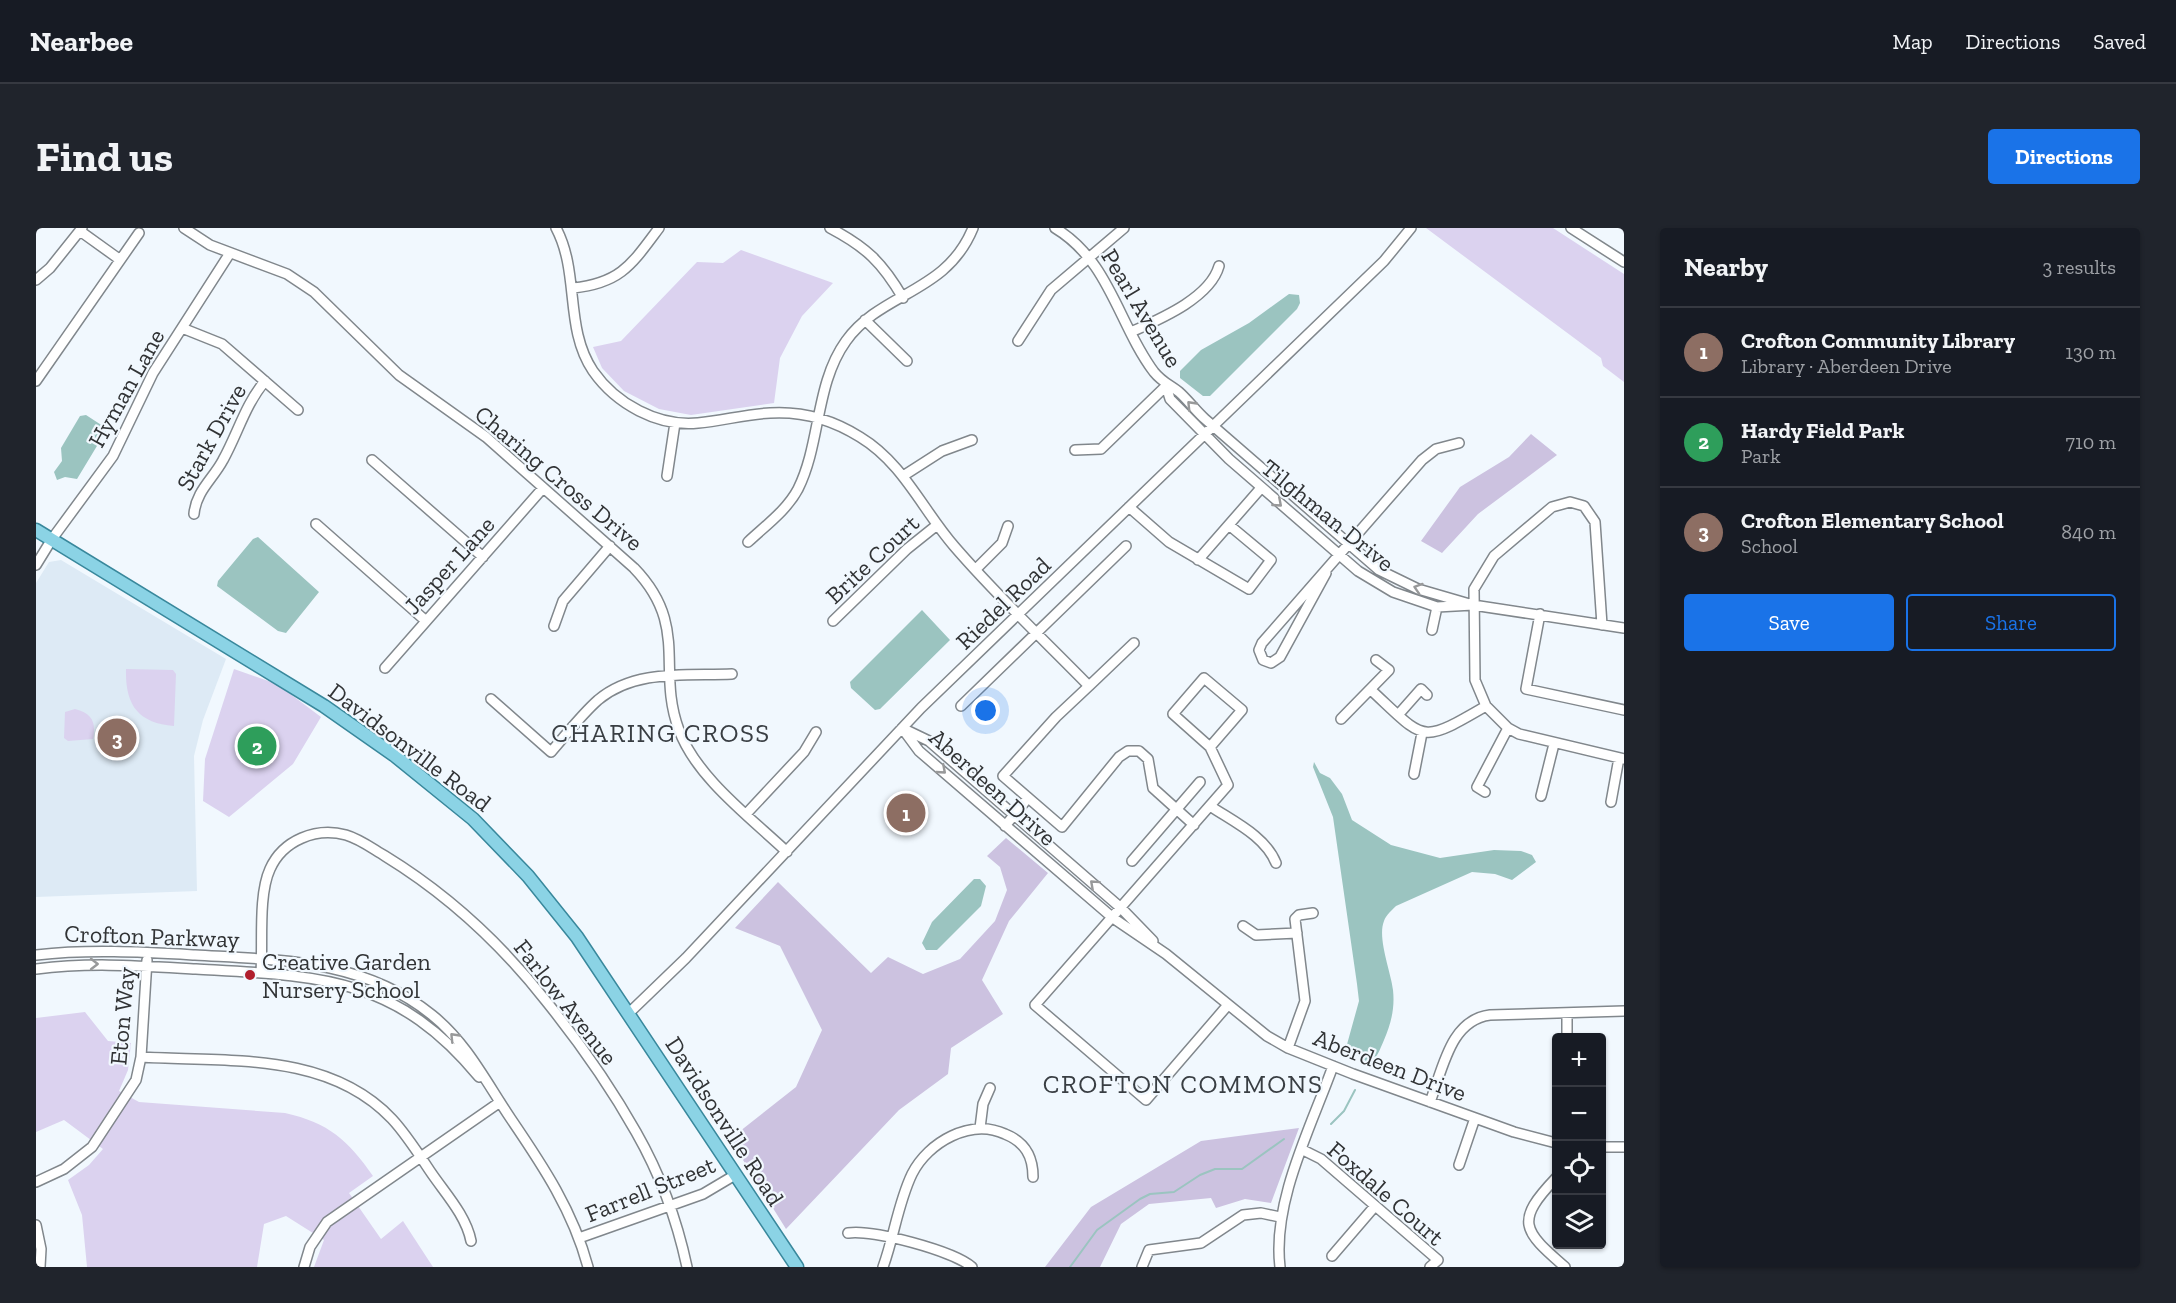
<!DOCTYPE html>
<meta charset="utf-8">
<style>
:root{--surface:#171b24;--page:#20242c;--text:#f1f3f6;--muted:#9ea1a6;--line:#363941;--accent:#1a73e8}
body{margin:0;font-family:"Zilla Slab",serif;background:var(--page);color:var(--text)}
.controls{position:absolute;right:18px;bottom:18px;display:grid;overflow:hidden;border-radius:6px;box-shadow:0 2px 4px #0004}
.controls button{width:54px;height:54px;display:grid;place-items:center;padding:0;border:0;border-bottom:2px solid var(--line);background:var(--surface);color:var(--text);font:30px sans-serif}
.you{position:absolute;left:950px;top:483px;width:21px;height:21px;margin:-15px;border:4px solid #fff;border-radius:50%;background:#1a73e8;box-shadow:0 0 0 9px #1a73e833}
.badge{display:grid;place-items:center;width:39px;height:39px;border-radius:50%;background:var(--accent);color:#fff;font-size:20px;font-weight:700}
.pin{position:absolute;translate:-50% -50%;border:3px solid #fff;box-shadow:0 2px 6px #0006}
.list{margin:0;padding:0;list-style:none}
h2{display:flex;justify-content:space-between;align-items:center;height:78px;margin:0;padding:0 24px;font-size:26px}
h2 small{font-size:20px;font-weight:400;color:var(--muted)}
.list li{display:grid;grid-template-columns:39px 1fr auto;gap:18px;align-items:center;box-sizing:border-box;height:90px;padding:0 24px;border-top:2px solid var(--line)}
.list b{display:block;font-size:22px;white-space:nowrap}
.list p{margin:0;font-size:20px;white-space:nowrap;color:var(--muted)}
.list em{font-size:20px;font-style:normal;color:var(--muted)}
.actions{display:flex;gap:12px;padding:18px 24px}
.actions a{flex:1;padding:14px 0;border:2px solid var(--accent);border-radius:6px;text-align:center;font-size:21px;color:var(--accent)}
.actions .main{background:var(--accent);color:#fff}
.icon{flex:none;width:33px;height:33px;fill:none;stroke:currentColor;stroke-width:2;stroke-linecap:round;stroke-linejoin:round}
.map{position:relative;flex:none;width:1588px;height:1039px;overflow:hidden;border-radius:6px}
header{display:flex;align-items:center;gap:36px;box-sizing:border-box;height:84px;padding:0 30px;background:var(--surface);border-bottom:2px solid var(--line)}
header strong{font-size:28px}
nav{display:flex;gap:33px;margin-inline-start:auto;font-size:21px}
.intro{display:flex;align-items:center;justify-content:space-between;box-sizing:border-box;height:144px;padding:0 36px}
h1{margin:0;font-size:42px}
.button{padding:15px 27px;border-radius:6px;background:var(--accent);color:#fff;font-size:21px;font-weight:700}
main{display:flex;gap:36px;padding:0 36px}
aside{flex:1;background:var(--surface);border-radius:6px;box-shadow:0 2px 4px #0004}
.map>svg:first-child{display:block}
</style>
<header>
<strong>Nearbee</strong>
<nav><a>Map</a><a>Directions</a><a>Saved</a></nav>
</header>
<div class="intro"><h1>Find us</h1><a class="button">Directions</a></div>
<main>
<div class="map">
<svg width="1588" height="1039" viewBox="0 0 1588 1039">
<rect width="100%" height="100%" fill="#f1f8fe"/>
<path fill="#ddeaf5" d="M 25,332 L 190,431 L 167,492 L 158,528 L 161,663 L 0,669 L 0,355 L 13,334 Z"/>
<path fill="#dbd2ef" d="M 1390,0 L 1517,0 L 1588,46 L 1588,154 L 1567,138 L 1565,130 Z
M 705,22 L 797,55 L 766,88 L 744,130 L 738,175 L 655,187 L 623,181 L 588,163 L 566,140 L 557,119 L 585,113 L 661,34 L 687,35 Z
M 90,441 L 137,442 L 140,446 L 138,498 C 102,495 89,477 90,441 Z
M 198,441 L 241,456 L 285,489 L 257,536 L 193,589 L 167,573 L 169,531 Z
M 39,481 C 57,486 60,494 57,511 L 32,513 L 28,510 L 29,484 Z
M 49,784 L 72,813 L 95,815 L 92,842 L 83,863 L 103,874 L 249,885 C 293,895 312,912 337,948 L 313,965 L 345,1011 L 367,993 L 397,1039 L 278,1039 L 288,1012 L 250,988 L 228,996 L 221,1039 L 51,1039 L 46,987 L 32,952 L 53,937 L 67,921 L 28,892 L 0,904 L 0,790 Z"/>
<path fill="#ccc2e0" d="M 1495,206 L 1521,227 L 1442,286 L 1406,325 L 1385,313 L 1424,259 L 1473,229 Z
M 970,610 L 1012,645 L 973,693 L 946,752 L 967,786 L 915,820 L 912,846 L 863,882 L 750,1001 L 694,911 L 760,859 L 786,802 L 744,718 L 699,700 L 742,654 L 835,745 L 852,729 L 887,746 L 924,731 L 959,693 L 971,662 L 964,639 L 951,628 Z
M 1263,900 L 1235,975 L 1209,971 L 1180,980 L 1175,970 L 1113,976 L 1085,996 L 1064,1039 L 1009,1039 L 1055,979 L 1165,913 Z"/>
<path fill="#9bc4c0" d="M 1253,66 L 1263,67 L 1264,75 L 1261,81 L 1174,168 L 1167,168 L 1144,150 L 1144,143 L 1165,122 L 1213,95 Z
M 50,187 L 70,200 L 70,203 L 41,251 L 29,249 L 21,252 L 18,244 L 26,233 L 25,220 L 44,188 Z
M 222,309 L 283,364 L 250,405 L 242,403 L 181,358 L 182,353 L 217,311 Z
M 886,382 L 914,412 L 844,481 L 839,482 L 815,460 L 814,454 Z
M 1278,534 L 1284,545 L 1294,550 L 1306,566 L 1316,592 L 1355,617 L 1404,630 L 1458,622 L 1485,623 L 1496,627 L 1500,634 L 1476,652 L 1459,646 L 1436,644 L 1360,678 C 1356,682 1350,687 1348,693 C 1341,710 1355,744 1357,762 C 1359,780 1355,796 1348,812 C 1344,821 1341,831 1333,835 L 1310,820 L 1323,773 L 1321,756 L 1297,589 L 1277,539 Z
M 938,651 L 944,651 L 950,658 L 945,678 L 901,722 L 890,722 L 886,715 L 896,694 Z"/>
<g fill="none" stroke-linecap="round" stroke-linejoin="round">
<path stroke="#9bc4c0" stroke-width="2" d="M 1295,896 L 1308,883 L 1319,862
M 1034,1039 L 1061,1002 L 1104,971 L 1114,966 L 1138,964 L 1164,947 L 1179,941 L 1206,941 L 1248,911"/>
<defs>
<path id="minor" d="M 148,0 L 174,17 L 251,46 L 278,64 L 363,147 L 450,209 L 598,340 C 654,398 620,441 643,502 C 660,549 715,590 751,624
M 520,0 C 544,45 528,100 557,143 C 580,176 622,199 662,195 C 686,193 710,186 734,185 C 766,183 797,192 824,209 C 867,235 886,281 918,318 C 960,367 1008,412 1053,458 L 1020,489 L 967,548 L 1026,599 L 1083,529 L 1092,523 L 1103,523 L 1112,531 L 1117,560 L 1158,597
M 794,0 C 830,19 846,34 867,70
M 1019,0 C 1074,33 1082,96 1118,144 C 1126,154 1134,157 1143,164 C 1152,172 1160,183 1169,191 L 1343,342 L 1382,361 L 1437,377
M 1535,0 L 1588,34
M 44,3 L 83,31
M 0,52 L 14,40 L 46,0
M 537,60 C 585,55 596,36 623,0
M 829,92 L 871,133
M 146,100 L 186,116 L 262,182
M 1095,104 C 1124,91 1174,70 1183,38
M 982,113 L 1015,62 L 1088,0
M 0,153 L 103,5
M 1130,158 L 1134,171 L 1193,231 L 1322,343 L 1357,364 L 1401,379 L 1437,377 L 1588,400
M 1039,222 L 1065,221 L 1130,158
M 336,232 L 447,329
M 631,248 L 639,195
M 867,248 L 906,223 L 936,212
M 1093,279 L 1133,314 L 1213,361 L 1235,332 L 1193,297
M 158,286 C 160,263 177,251 187,232 C 202,205 209,177 229,153
M 280,296 L 390,393
M 712,314 C 729,298 751,282 762,261 C 785,215 779,156 810,113 C 846,63 910,66 937,0
M 1162,332 L 1225,260
M 0,337 L 16,311 L 77,228 L 117,145 L 194,25
M 940,341 L 966,315 L 972,298
M 1290,345 L 1244,429 L 1235,435 L 1227,432 L 1223,422 L 1226,415 L 1386,232 L 1400,221 L 1423,215
M 1504,386 L 1490,461 L 1588,482
M 797,393 L 871,321 L 901,297
M 1566,397 L 1559,294 L 1548,278 L 1534,274 L 1516,279 L 1458,328 L 1438,361 L 1439,452 L 1450,478 L 1472,500 L 1483,506 L 1588,531
M 518,398 L 527,373 L 574,318
M 1396,402 L 1401,379
M 349,440 L 507,260
M 1053,458 L 1098,415
M 1335,462 C 1390,513 1383,517 1450,478
M 455,471 L 515,524 C 530,507 545,487 562,472 C 599,441 650,448 696,446
M 925,478 L 1090,318
M 1362,487 L 1385,461 L 1391,467
M 1305,491 L 1353,442 L 1340,432
M 866,500 L 883,523 L 1077,690 L 1130,726 L 1231,808 L 1252,820 L 1317,846 L 1478,904 L 1520,915
M 868,501 L 893,513 L 1085,680 L 1117,713
M 1174,519 L 1206,482 L 1168,450 L 1137,486 L 1174,519 L 1192,557 L 999,777 L 1110,872 L 1191,778
M 1378,546 L 1386,505
M 1449,564 L 1441,559 L 1472,500
M 1505,568 L 1518,516
M 1575,574 L 1583,530
M 1174,578 C 1198,594 1229,608 1240,635
M 711,585 L 768,524 L 780,504
M 969,598 L 992,570
M 1096,633 L 1164,554
M 1207,698 L 1220,707 L 1261,705
M 0,727 C 53,721 105,724 159,727 C 242,732 327,731 396,787 C 431,815 450,854 475,891 C 507,938 537,983 552,1039
M 0,741 C 54,734 106,738 160,741 C 281,748 359,747 443,849
M 225,745 C 227,715 222,667 234,641 C 247,612 280,599 310,607 C 324,611 337,621 349,628 C 411,666 466,717 510,773 C 543,814 574,858 600,904 C 624,946 641,992 651,1039
M 593,785 L 650,730 L 885,480 L 1348,33 L 1375,0
M 1531,785 L 1531,810
M 1252,820 L 1269,773 L 1259,691 L 1263,687 L 1277,685
M 105,829 C 190,834 292,823 356,891 C 370,906 382,925 394,943 C 408,964 430,987 435,1013
M 1394,874 C 1407,841 1414,792 1454,787 L 1588,783
M 944,900 L 947,876 L 954,860
M 1566,919 L 1588,919
M 1267,922 L 1285,931 L 1402,1032 L 1394,1039
M 1423,937 L 1439,890
M 1520,950 C 1479,993 1486,1002 1529,1039
M 0,954 L 28,941 L 56,919 L 100,852 L 105,829 L 111,732
M 0,997 L 5,1021 L 4,1039
M 812,1005 C 836,1001 918,1023 936,1039
M 543,1010 L 667,966 L 699,947
M 1296,1028 L 1339,978
M 268,1039 L 274,1019 L 291,994 L 464,874
M 847,1039 C 858,1009 862,975 876,946 C 892,914 935,890 969,906 C 989,914 997,928 997,949
M 1106,1039 L 1113,1022 L 1165,1015 L 1207,987 L 1225,985 L 1244,989
M 1244,1039 C 1236,974 1275,899 1297,838"/>
<path id="major" d="M 0,302 L 288,478 L 358,527 L 437,591 L 492,648 L 541,709 L 761,1039"/>
</defs>
<use href="#minor" stroke="#81878c" stroke-width="12"/>
<use href="#major" stroke="#39889c" stroke-width="15"/>
<use href="#minor" stroke="#fff" stroke-width="9"/>
<use href="#major" stroke="#8bd3e5" stroke-width="12"/>
</g>
<defs><path id="oneway-chevron" d="M-2-3.5L2.5 0L-2 3.5" fill="none" stroke-width="1.6" stroke-linecap="round" stroke-linejoin="round" transform="scale(1.5)"/></defs>
<g stroke="#98999a">
<use href="#oneway-chevron" transform="translate(1155 177) rotate(-134)"/>
<use href="#oneway-chevron" transform="translate(1242 275) rotate(41)"/>
<use href="#oneway-chevron" transform="translate(1382 360) rotate(-162)"/>
<use href="#oneway-chevron" transform="translate(906 542) rotate(41)"/>
<use href="#oneway-chevron" transform="translate(1058 656) rotate(-138)"/>
<use href="#oneway-chevron" transform="translate(58 736)"/>
<use href="#oneway-chevron" transform="translate(418 809) rotate(-134)"/>
</g>
<circle fill="#b11f2d" stroke="#f1f8fe" stroke-width="2" cx="214" cy="747" r="6"/>
<g text-anchor="middle" dominant-baseline="central" stroke-width="4.5" stroke-linejoin="round" paint-order="stroke">
<g font-size="24" fill="#313335" stroke="#f1f8fe">
<text transform="translate(1106 80) rotate(59)">Pearl Avenue</text>
<text transform="translate(90 160) rotate(-61)">Hyman Lane</text>
<text transform="translate(175 209) rotate(-61)">Stark Drive</text>
<text transform="translate(523 250) rotate(40)">Charing Cross Drive</text>
<text transform="translate(1292 287) rotate(39)">Tilghman Drive</text>
<text transform="translate(836 331) rotate(-43)">Brite Court</text>
<text transform="translate(413 337) rotate(-48)">Jasper Lane</text>
<text transform="translate(967 375) rotate(-44)">Riedel Road</text>
<text transform="translate(374 519) rotate(37)">Davidsonville Road</text>
<text transform="translate(957 559) rotate(42)">Aberdeen Drive</text>
<text transform="translate(116 708) rotate(2)">Crofton Parkway</text>
<text transform="translate(530 774) rotate(52)">Farlow Avenue</text>
<text transform="translate(86 788) rotate(-85)">Eton Way</text>
<text transform="translate(1354 837) rotate(21)">Aberdeen Drive</text>
<text transform="translate(689 893) rotate(57)">Davidsonville Road</text>
<text transform="translate(614 961) rotate(-22)">Farrell Street</text>
<text transform="translate(1350 965) rotate(41)">Foxdale Court</text>
</g>
<g font-size="24" fill="#313335" stroke="#f1f8fe" text-anchor="start">
<text x="226" y="733">Creative Garden<tspan x="226" dy="28">Nursery School</tspan></text>
</g>
<g font-size="26" letter-spacing="1.5" fill="#393e43" stroke="#f1f8fe">
<text x="625" y="505">CHARING CROSS</text>
<text x="1147" y="856">CROFTON COMMONS</text>
</g>
</g>
</svg>
<div class="controls">
<button>+</button>
<button>−</button>
<button><svg class="icon" aria-label="locate" viewBox="0 0 24 24"><circle cx="12" cy="12" r="6"/><path d="M12 2v4M12 18v4M2 12h4M18 12h4"/></svg></button>
<button><svg class="icon" aria-label="layers" viewBox="0 0 24 24"><path d="M12 4l9 5-9 5-9-5zM3 14l9 5 9-5"/></svg></button>
</div>
<div class="you"></div>
<div class="pin badge" style="left:870px;top:585px;background:#8d6e63">1</div>
<div class="pin badge" style="left:221px;top:518px;background:#2e9e5b">2</div>
<div class="pin badge" style="left:81px;top:510px;background:#8d6e63">3</div>
</div>
<aside>
<h2>Nearby<small>3 results</small></h2>
<ul class="list">
<li><span class="badge" style="background:#8d6e63">1</span><div><b>Crofton Community Library</b><p>Library · Aberdeen Drive</p></div><em>130 m</em></li>
<li><span class="badge" style="background:#2e9e5b">2</span><div><b>Hardy Field Park</b><p>Park</p></div><em>710 m</em></li>
<li><span class="badge" style="background:#8d6e63">3</span><div><b>Crofton Elementary School</b><p>School</p></div><em>840 m</em></li>
</ul>
<div class="actions"><a class="main">Save</a><a>Share</a></div>
</aside>
</main>
